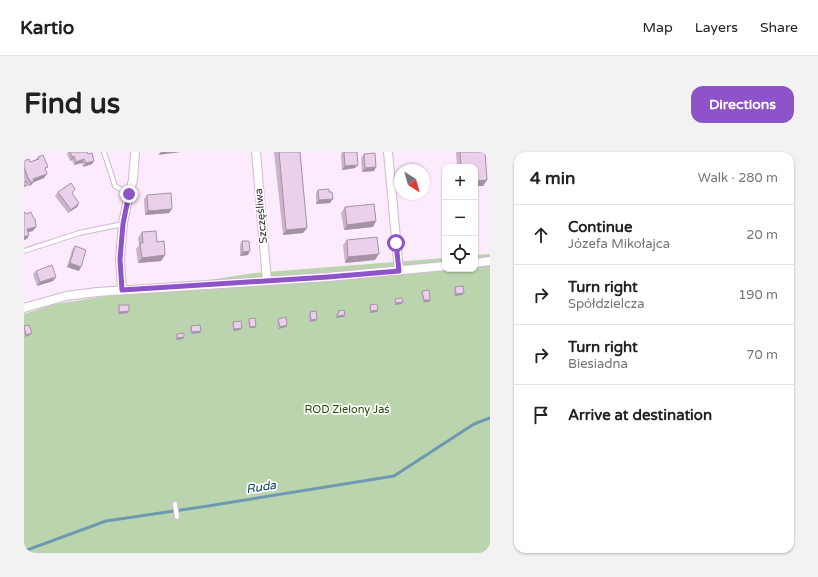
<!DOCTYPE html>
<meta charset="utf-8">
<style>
:root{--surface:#fff;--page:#f2f2f2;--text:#202124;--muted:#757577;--line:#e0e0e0;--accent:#8e53c9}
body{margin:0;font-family:"Varela Round",sans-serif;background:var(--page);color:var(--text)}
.controls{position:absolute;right:12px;top:12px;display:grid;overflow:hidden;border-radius:8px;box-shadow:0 1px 3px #0004}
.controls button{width:36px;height:36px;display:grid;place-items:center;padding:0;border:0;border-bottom:1px solid var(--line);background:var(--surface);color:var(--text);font:20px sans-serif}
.compass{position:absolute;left:370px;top:12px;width:36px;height:36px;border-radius:50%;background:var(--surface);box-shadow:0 1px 3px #0004;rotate:143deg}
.stop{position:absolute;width:12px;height:12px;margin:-9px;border:3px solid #8e53c9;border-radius:50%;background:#fff}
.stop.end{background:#8e53c9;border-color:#fff;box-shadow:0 1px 4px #0008}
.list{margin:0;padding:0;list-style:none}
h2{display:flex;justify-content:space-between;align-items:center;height:52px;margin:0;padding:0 16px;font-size:17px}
h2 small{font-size:13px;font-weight:400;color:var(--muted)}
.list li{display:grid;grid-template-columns:26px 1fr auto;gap:12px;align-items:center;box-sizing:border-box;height:60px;padding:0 16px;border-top:1px solid var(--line)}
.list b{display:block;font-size:15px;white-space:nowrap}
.list p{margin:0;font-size:13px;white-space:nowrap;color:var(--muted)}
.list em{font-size:13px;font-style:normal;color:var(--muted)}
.icon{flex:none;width:22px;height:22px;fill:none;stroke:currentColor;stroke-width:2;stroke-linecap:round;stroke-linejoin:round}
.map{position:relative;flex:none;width:466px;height:401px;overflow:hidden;border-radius:12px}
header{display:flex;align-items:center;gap:24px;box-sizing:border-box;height:56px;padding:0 20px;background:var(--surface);border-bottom:1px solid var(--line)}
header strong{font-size:19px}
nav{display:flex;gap:22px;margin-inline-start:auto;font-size:14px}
.intro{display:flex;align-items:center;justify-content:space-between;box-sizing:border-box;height:96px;padding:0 24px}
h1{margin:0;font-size:28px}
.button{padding:10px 18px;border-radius:12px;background:var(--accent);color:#fff;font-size:14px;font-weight:700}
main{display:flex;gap:24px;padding:0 24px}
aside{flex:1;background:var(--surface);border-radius:12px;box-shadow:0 1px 3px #0004}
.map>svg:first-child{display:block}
</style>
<header>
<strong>Kartio</strong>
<nav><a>Map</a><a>Layers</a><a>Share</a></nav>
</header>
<div class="intro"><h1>Find us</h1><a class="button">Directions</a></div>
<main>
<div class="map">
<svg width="466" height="401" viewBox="0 0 466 401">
<rect width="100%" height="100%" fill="#fcebfc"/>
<path fill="#bad5ae" d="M 466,102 L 466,401 L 0,401 L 0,162 L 31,152 L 230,121 L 421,106 L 421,117 L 451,117 L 451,103 Z"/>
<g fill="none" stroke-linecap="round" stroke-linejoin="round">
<path stroke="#6e99b1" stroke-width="3" d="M 0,399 L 82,369 L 184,354 L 370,324 L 450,272 L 466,266"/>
<defs>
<path id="lane" d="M 80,0 L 91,34 L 105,42
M 0,99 L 55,81 L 99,72
M 151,352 L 153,365"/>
<path id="street" d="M 232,0 L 243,129
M 364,0 L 375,119
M 451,111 L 466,109
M 98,138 L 96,107 L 99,71 L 105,42 L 109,28 L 111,0
M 0,156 L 42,144 L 73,140 L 304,125 L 421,114"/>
</defs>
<use href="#lane" stroke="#d2b8d3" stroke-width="6"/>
<use href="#street" stroke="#d2b8d3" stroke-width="10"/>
<use href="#lane" stroke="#fff" stroke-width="4"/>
<use href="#street" stroke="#fff" stroke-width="8"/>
</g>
<path fill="#cab3cb" d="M 44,0 L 63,0 L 64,2 L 70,9 L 68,12 L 59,15 L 58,11 L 50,13 L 48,8 L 46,9 L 43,2 Z
M 250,0 L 276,0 L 283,76 L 279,81 L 259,83 Z
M 318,0 L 333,0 L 331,16 L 318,18 L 317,2 Z
M 432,0 L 461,0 L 463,28 L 459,34 L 451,15 L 433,15 Z
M 340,2 L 352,15 L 350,19 L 338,20 L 337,6 Z
M 14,5 L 21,18 L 20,26 L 10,30 L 7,33 L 4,34 L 3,32 L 2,32 L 2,35 L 0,35 L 0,30 L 1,30 L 0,26 L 0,9 L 6,10 L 11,8 Z
M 294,38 L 305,40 L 306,51 L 292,52 L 292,41 Z
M 34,40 L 49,41 L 48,42 L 55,51 L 53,55 L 44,61 L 31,44 Z
M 123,43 L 148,57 L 145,61 L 121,63 L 120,47 Z
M 321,55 L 352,69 L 349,75 L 320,78 L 317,61 Z
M 118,80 L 133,90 L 141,103 L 137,109 L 114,111 L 112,97 L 115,93 L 114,86 Z
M 323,88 L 351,108 L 321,111 L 319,93 Z
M 218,89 L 224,103 L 216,104 L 216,93 Z
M 51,94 L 55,119 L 43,115 L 48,98 Z
M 12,119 L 29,129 L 13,134 L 9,122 Z
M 431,135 L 438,143 L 430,144 L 430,137 Z
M 398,139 L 406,148 L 405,150 L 399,150 L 397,140 Z
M 371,147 L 379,150 L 377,152 L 371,153 L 370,149 Z
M 95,153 L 104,161 L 94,162 L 94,155 Z
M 346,153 L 354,158 L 353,160 L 346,161 L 345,155 Z
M 286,160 L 292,169 L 285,170 L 284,162 Z
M 225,167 L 232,174 L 231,176 L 225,176 L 224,169 Z
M 254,167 L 262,175 L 254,177 L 253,168 Z
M 209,170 L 216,178 L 209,179 L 208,172 Z
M 0,174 L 8,181 L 6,183 L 1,185 L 0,181 Z
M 167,174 L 176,181 L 167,182 L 166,176 Z
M 153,182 L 159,187 L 152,188 L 151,184 Z"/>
<path fill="#a492a5" d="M 137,0 L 157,0 L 134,3 Z
M 50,4 L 48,8 L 46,9 L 48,5 Z
M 60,7 L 58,11 L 50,13 L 52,10 Z
M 70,9 L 68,12 L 59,15 L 62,11 Z
M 334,13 L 331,16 L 318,18 L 321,14 Z
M 352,15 L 350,19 L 338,20 L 341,16 Z
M 23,22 L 20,26 L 10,30 L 7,33 L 4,34 L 7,31 L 9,30 L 6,31 L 9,27 Z
M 463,28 L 459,34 L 451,34 L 451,29 Z
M 309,47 L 306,51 L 292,52 L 295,48 Z
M 55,51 L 53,55 L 44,61 L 47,58 Z
M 148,57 L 145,61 L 121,63 L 124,59 Z
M 352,69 L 349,75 L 320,78 L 323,73 Z
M 12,75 L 9,79 L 1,81 L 3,77 Z
M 283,76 L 279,81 L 259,83 L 262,78 Z
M 5,83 L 3,87 L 0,88 L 0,85 Z
M 226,99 L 224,103 L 216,104 L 219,100 Z
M 355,102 L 351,108 L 321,111 L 324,105 Z
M 141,103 L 137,109 L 114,111 L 118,106 Z
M 46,111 L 57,115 L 55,119 L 43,115 Z
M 32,125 L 29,129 L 13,134 L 16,130 Z
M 440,141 L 438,143 L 430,144 L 432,142 Z
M 400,148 L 406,148 L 405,150 L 399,150 Z
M 379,150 L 377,152 L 371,153 L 372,151 Z
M 354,158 L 353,160 L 346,161 L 347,159 Z
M 105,159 L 104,161 L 94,162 L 95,160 Z
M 321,163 L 320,165 L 312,166 L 313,164 Z
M 293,167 L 292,169 L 285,170 L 287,168 Z
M 263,173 L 262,175 L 254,177 L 256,175 Z
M 232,174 L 231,176 L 225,176 L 226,175 Z
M 218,176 L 216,178 L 209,179 L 210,177 Z
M 177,179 L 176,181 L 167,182 L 168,180 Z
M 8,181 L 6,183 L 1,185 L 2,183 Z
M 160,185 L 159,187 L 152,188 L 153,186 Z"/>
<path fill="#ebd0ec" stroke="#a492a5" d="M 46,0 L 63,0 L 64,2 L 68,1 L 70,9 L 62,11 L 60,7 L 52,10 L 50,4 L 48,5 Z
M 255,0 L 276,0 L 283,76 L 262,78 Z
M 320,0 L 333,0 L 334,13 L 321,14 Z
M 436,0 L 461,0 L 463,28 L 451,29 L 451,15 L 437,15 Z
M 351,1 L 352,15 L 341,16 L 340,2 Z
M 19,3 L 24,15 L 21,16 L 23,22 L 9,27 L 10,29 L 7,31 L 6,28 L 5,28 L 0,15 L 0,9 L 5,7 L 6,10 L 15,7 L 14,5 Z
M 2,29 L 3,33 L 0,34 L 0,30 Z
M 47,31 L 51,37 L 48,41 L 55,51 L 47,58 L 34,40 Z
M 305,37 L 305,40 L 308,40 L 309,47 L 295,48 L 294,38 Z
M 147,41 L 148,57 L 124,59 L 123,43 Z
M 350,52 L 352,69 L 323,73 L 321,55 Z
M 0,60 L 3,62 L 7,60 L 9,65 L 11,67 L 12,75 L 3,77 L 5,83 L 0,85 Z
M 132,79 L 133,90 L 140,89 L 141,103 L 118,106 L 116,91 L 119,91 L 118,80 Z
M 353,85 L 355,102 L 324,105 L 323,88 Z
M 218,89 L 225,89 L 226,99 L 219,100 Z
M 51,94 L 62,98 L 57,115 L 46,111 Z
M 28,113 L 32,125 L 16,130 L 12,119 Z
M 439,134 L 440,141 L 432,142 L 431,135 Z
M 405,138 L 406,148 L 400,148 L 398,139 Z
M 378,146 L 379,150 L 372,151 L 371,147 Z
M 353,152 L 354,158 L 347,159 L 346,153 Z
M 95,153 L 105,153 L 105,159 L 95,160 Z
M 320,158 L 321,163 L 313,164 L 313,162 L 315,161 L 314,159 Z
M 292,159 L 293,167 L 287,168 L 286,160 Z
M 262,165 L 263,173 L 256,175 L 254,167 Z
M 231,166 L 232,174 L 226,175 L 225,167 Z
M 217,169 L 218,176 L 210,177 L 209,170 Z
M 5,173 L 8,181 L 2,183 L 0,174 Z
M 176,173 L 177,179 L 168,180 L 167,174 Z
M 160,181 L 160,185 L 153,186 L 153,182 Z"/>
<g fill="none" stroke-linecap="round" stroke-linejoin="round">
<path stroke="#8e53c9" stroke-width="5" d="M 105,42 L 99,72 L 96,107 L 98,138 L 304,125 L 375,119 L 372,91"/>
</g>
<g text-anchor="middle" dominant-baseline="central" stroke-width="3.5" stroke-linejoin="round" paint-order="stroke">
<g font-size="11" fill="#3b313b" stroke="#fff">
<text transform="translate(237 64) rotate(-95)">Szczęśliwa</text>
</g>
<g font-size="11" fill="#204b00" stroke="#fff">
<text x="323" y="257">ROD Zielony Jaś</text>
</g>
<g font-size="12" font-style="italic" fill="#013e53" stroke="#fff">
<text transform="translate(237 335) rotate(-9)">Ruda</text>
</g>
</g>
</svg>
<div class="controls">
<button>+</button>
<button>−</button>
<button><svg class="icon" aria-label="locate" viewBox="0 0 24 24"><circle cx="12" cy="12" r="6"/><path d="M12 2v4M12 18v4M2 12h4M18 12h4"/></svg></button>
</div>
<svg class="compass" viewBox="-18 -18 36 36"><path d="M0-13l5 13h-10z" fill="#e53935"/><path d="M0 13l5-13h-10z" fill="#757577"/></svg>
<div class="stop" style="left:372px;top:91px"></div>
<div class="stop end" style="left:105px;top:42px"></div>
</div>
<aside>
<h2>4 min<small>Walk · 280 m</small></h2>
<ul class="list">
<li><svg class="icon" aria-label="ahead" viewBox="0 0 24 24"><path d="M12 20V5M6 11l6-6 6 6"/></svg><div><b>Continue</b><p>Józefa Mikołajca</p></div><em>20 m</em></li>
<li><svg class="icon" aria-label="right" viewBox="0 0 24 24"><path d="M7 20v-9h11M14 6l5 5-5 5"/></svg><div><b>Turn right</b><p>Spółdzielcza</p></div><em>190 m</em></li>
<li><svg class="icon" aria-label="right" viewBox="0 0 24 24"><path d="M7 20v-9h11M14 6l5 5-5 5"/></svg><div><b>Turn right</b><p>Biesiadna</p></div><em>70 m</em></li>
<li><svg class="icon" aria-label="arrive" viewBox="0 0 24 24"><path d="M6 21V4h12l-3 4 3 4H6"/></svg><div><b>Arrive at destination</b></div></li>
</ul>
</aside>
</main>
